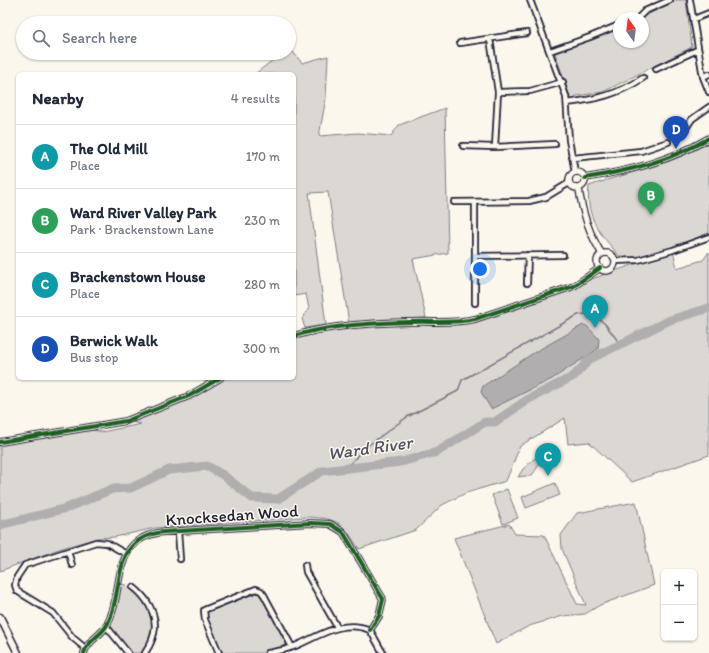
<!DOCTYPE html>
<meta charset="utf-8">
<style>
:root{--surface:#fff;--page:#f6f6f7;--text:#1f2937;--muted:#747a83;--line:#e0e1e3;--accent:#22223b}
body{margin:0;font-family:Itim,sans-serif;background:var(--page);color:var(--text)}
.controls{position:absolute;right:12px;bottom:12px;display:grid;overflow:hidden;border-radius:6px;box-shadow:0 1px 3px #0004}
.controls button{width:36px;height:36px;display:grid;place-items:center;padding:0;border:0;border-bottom:1px solid var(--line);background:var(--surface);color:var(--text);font:20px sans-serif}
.compass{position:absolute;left:613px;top:12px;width:36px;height:36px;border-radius:50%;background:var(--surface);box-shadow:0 1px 3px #0004;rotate:346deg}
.you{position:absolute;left:480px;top:269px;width:14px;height:14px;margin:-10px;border:3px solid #fff;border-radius:50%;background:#1a73e8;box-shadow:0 0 0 6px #1a73e833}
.badge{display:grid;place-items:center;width:26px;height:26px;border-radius:50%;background:var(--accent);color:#fff;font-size:13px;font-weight:700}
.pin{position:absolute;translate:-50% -33px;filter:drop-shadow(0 1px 2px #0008)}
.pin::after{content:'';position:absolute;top:21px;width:14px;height:12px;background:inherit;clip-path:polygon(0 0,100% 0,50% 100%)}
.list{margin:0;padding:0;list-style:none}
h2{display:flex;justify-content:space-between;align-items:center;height:52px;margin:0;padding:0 16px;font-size:17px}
h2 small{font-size:13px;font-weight:400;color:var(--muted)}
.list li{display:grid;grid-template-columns:26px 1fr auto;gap:12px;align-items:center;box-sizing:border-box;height:64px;padding:0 16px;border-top:1px solid var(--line)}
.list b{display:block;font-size:15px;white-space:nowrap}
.list p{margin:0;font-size:13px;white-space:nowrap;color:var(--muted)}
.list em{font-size:13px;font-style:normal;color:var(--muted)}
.icon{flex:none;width:22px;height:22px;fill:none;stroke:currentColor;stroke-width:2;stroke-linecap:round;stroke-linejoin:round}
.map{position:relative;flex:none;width:709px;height:653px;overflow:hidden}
.search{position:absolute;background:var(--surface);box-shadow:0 1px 3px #0004;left:16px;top:16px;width:280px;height:44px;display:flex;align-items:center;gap:10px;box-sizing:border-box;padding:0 14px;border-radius:22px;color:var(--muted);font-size:15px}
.panel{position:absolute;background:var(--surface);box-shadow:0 1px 3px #0004;left:16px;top:72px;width:280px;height:308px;border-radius:6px}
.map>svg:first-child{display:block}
</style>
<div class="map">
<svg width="709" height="653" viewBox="0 0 709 653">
<rect width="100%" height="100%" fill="#fbf7ec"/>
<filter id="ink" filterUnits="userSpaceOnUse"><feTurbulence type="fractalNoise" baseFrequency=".025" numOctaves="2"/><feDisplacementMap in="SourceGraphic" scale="8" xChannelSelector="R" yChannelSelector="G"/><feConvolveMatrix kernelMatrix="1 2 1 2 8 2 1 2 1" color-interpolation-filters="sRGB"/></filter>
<g filter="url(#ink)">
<path fill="#dbd8d3" stroke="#7e7d87" d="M 677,0 L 686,0 L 692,47 L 603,92 L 570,97 L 555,53 L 619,28 L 619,42 L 643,42 L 643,18 L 641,18 Z
M 289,47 L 302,63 L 328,56 L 326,98 L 319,136 L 358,133 L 391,136 L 399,125 L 445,108 L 448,253 L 413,259 L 426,318 L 349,323 L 328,192 L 309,193 L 326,325 L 305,328 L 302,319 L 309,309 L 306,294 L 294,296 L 294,74 L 255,74 L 282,53 L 289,53 Z
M 709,142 L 709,238 L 673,251 L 677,268 L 703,260 L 709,252 L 709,455 L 632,482 L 589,442 L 568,444 L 565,418 L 520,446 L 506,481 L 466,493 L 442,505 L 416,530 L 359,549 C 342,522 340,519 308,517 L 155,528 L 115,537 L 97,538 L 59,549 L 0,571 L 0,444 L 93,430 L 102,432 L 141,424 L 126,421 L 142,416 L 220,378 L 294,378 L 294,336 L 354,327 L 459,323 L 499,311 L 664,254 L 638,261 L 623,260 C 602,236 585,220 589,186 C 631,171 670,166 709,142 Z
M 535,458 L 539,460 C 539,466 536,470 532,475 L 518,477 L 523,469 Z
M 555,483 L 560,495 L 526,508 L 522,497 Z
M 507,489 L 518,518 L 503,524 L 492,495 Z
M 636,502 L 654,585 L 600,605 L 585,614 L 563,616 L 529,626 L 496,644 L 454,538 L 509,524 L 515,534 L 544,535 L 577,604 L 586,605 L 562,549 L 561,535 L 577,513 Z
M 119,584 L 126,585 L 130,590 L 134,589 C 152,611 161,628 141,653 L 130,653 L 110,626 Z
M 256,593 L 259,593 L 263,599 L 286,639 L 286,645 L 263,653 L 222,653 L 206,619 L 207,612 Z"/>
<path fill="#b1aeb0" stroke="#787681" d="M 583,325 L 587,326 L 599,339 L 598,349 L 552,379 L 491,409 L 481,392 L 483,386 L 535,352 Z"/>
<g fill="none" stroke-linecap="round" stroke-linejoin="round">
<path stroke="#787681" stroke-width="1.5" d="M 337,470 L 351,463 L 362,450 L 407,417 L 458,391 L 462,380 L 578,315 L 592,313 L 605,324 L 621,345"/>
<path stroke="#b1aeb0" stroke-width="9" d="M 0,525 L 67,508 L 112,489 L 131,488 L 169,470 L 207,466 L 223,475 L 252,498 L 278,499 L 322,471 L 401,462 L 437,452 L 485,422 L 495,422 L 527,400 L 574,376 L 590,359 L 670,320 L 709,308"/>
<defs>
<path id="minor" d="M 530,0 L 566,96 L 569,140 L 575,172
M 690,0 L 703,77 L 709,92
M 639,17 L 645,11 L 670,0
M 694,19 L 709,13
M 490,39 L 498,92 L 495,147
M 460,43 L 527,33
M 550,51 L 590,37 L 619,25
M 656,69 L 697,50
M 703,77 L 709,74
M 498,92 L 530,91 L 563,82
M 567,103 C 597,99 617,95 643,78
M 682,134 L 692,119 L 709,107
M 463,146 L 495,147 L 555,144
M 573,158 L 641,151 L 668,142
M 454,202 L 529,201 L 546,197 L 569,183
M 475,203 L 475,303
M 475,256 L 563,255
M 615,261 L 638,260 L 673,250 L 709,237
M 527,283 L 528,255
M 178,531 L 180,559
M 68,551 L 72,565
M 305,565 L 306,572 L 337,627
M 133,587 C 139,591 142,595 146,600 C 159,619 157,635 145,653
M 106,626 L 128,653
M 370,630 L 383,653
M 85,648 L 73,638 L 53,613 L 17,591 L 15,585 L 17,577 L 25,565 L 96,542 L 107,543 L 126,554
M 84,653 C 87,641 101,636 107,625 C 126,589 108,538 164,532 L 311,523 L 330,524 L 343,532 L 383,599 L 379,616 L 370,630
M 219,653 L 205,620 L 204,610 L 256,589 L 261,591 L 264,595 L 292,647
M 268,653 C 277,651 285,650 293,647 C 318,637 342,618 370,630"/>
<path id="tertiary" d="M569 180a8 8 0 1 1 16 0a8 8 0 1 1-16 0Z
M 585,178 C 628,171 671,161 709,138
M 579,189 C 582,211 590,235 602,254
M597 262a9 9 0 1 1 18 0a9 9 0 1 1-18 0Z
M 294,336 C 329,325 373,323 410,322 C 432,321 453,324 475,319 L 574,286 L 600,268
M 0,442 L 126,421 L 189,396 L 220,378"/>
<path id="secondary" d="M 0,617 L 18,653"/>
</defs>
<use href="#minor" stroke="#22223b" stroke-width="8"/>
<use href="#tertiary" stroke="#22223b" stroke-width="8"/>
<use href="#secondary" stroke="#22223b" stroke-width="9"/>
<use href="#minor" stroke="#fbf7ec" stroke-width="4.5"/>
<use href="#tertiary" stroke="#fbf7ec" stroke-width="5.5"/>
<use href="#secondary" stroke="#fbf7ec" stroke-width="6"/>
<defs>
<path id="cycleway" d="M 585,178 C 628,171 671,161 709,138
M 294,336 C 329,325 373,323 410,322 C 432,321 453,324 475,319 L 574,286 L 600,268
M 0,442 L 126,421 L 189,396 L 220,378
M 84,653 C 87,641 101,636 107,625 C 126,589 108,538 164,532 L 311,523 L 330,524 L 343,532 L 383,599 L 379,616 L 370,630"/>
</defs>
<use href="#cycleway" stroke="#fbf7ec" stroke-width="6"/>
<use href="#cycleway" stroke="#1b5e20" stroke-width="4"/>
</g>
</g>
<g text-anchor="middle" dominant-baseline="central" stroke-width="3" stroke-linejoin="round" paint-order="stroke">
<g font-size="17" fill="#22223b" stroke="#fbf7ec">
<text transform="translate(232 515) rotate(-4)">Knocksedan Wood</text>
</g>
<g font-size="18" font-style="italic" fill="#545364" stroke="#fbf7ec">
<text transform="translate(370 448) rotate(-8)">Ward River</text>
</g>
</g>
</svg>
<div class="controls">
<button>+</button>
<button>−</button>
</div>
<svg class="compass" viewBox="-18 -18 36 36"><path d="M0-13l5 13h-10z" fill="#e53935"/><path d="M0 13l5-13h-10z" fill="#747a83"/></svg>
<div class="you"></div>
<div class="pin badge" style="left:595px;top:328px;background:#0f9aa8">A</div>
<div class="pin badge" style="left:651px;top:215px;background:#2e9e5b">B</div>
<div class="pin badge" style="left:548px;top:476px;background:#0f9aa8">C</div>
<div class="pin badge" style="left:676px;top:149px;background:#1a4fb4">D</div>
<div class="search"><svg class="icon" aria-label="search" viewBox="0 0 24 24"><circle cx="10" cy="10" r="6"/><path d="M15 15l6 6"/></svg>Search here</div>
<section class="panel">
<h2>Nearby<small>4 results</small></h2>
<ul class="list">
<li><span class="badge" style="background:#0f9aa8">A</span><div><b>The Old Mill</b><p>Place</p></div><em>170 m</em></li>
<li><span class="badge" style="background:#2e9e5b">B</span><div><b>Ward River Valley Park</b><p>Park · Brackenstown Lane</p></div><em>230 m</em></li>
<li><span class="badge" style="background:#0f9aa8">C</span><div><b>Brackenstown House</b><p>Place</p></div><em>280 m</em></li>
<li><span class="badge" style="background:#1a4fb4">D</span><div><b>Berwick Walk</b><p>Bus stop</p></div><em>300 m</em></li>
</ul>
</section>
</div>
